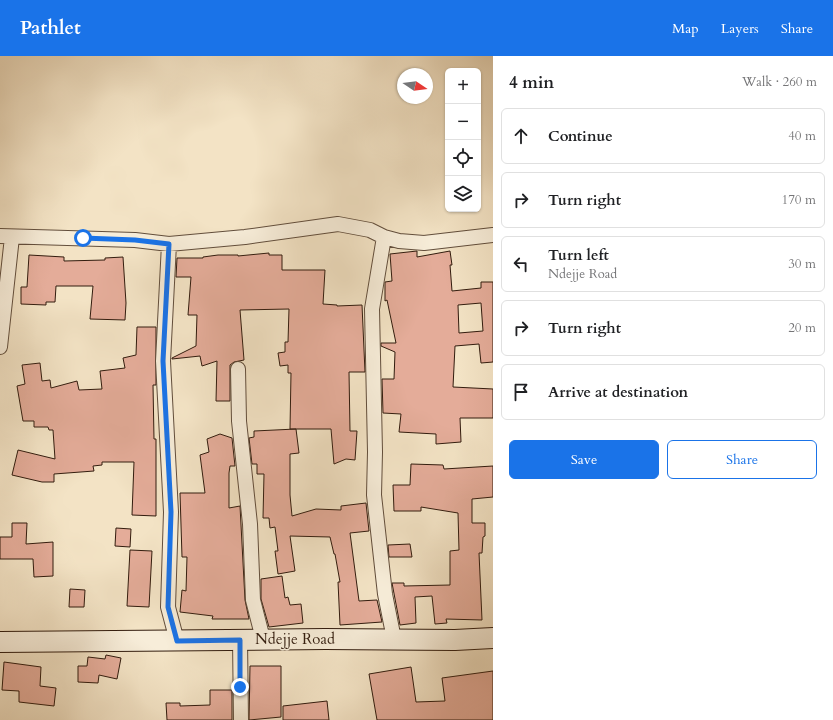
<!DOCTYPE html>
<meta charset="utf-8">
<style>
:root{--surface:#fff;--page:#f2f2f2;--text:#202124;--muted:#757577;--line:#e0e0e0;--accent:#1a73e8}
body{margin:0;font-family:Cardo,serif;background:var(--page);color:var(--text)}
.controls{position:absolute;right:12px;top:12px;display:grid;overflow:hidden;border-radius:6px;box-shadow:0 1px 3px #0004}
.controls button{width:36px;height:36px;display:grid;place-items:center;padding:0;border:0;border-bottom:1px solid var(--line);background:var(--surface);color:var(--text);font:20px sans-serif}
.compass{position:absolute;left:397px;top:12px;width:36px;height:36px;border-radius:50%;background:var(--surface);box-shadow:0 1px 3px #0004;rotate:103deg}
.stop{position:absolute;width:12px;height:12px;margin:-9px;border:3px solid #1a73e8;border-radius:50%;background:#fff}
.stop.end{background:#1a73e8;border-color:#fff;box-shadow:0 1px 4px #0008}
.list{margin:0;padding:0;list-style:none}
h2{display:flex;justify-content:space-between;align-items:center;height:52px;margin:0;padding:0 16px;font-size:17px}
h2 small{font-size:13px;font-weight:400;color:var(--muted)}
.list li{display:grid;grid-template-columns:26px 1fr auto;gap:12px;align-items:center;box-sizing:border-box;height:56px;margin:0 8px 8px;padding:0 8px;border:1px solid var(--line);border-radius:6px}
.list b{display:block;font-size:15px;white-space:nowrap}
.list p{margin:0;font-size:13px;white-space:nowrap;color:var(--muted)}
.list em{font-size:13px;font-style:normal;color:var(--muted)}
.actions{display:flex;gap:8px;padding:12px 16px}
.actions a{flex:1;padding:9px 0;border:1px solid var(--accent);border-radius:6px;text-align:center;font-size:14px;color:var(--accent)}
.actions .main{background:var(--accent);color:#fff}
.icon{flex:none;width:22px;height:22px;fill:none;stroke:currentColor;stroke-width:2;stroke-linecap:round;stroke-linejoin:round}
.map{position:relative;flex:none;width:493px;height:664px;overflow:hidden}
header{display:flex;align-items:center;gap:24px;box-sizing:border-box;height:56px;padding:0 20px;background:var(--accent);color:#fff}
header strong{font-size:19px}
nav{display:flex;gap:22px;margin-inline-start:auto;font-size:14px}
main{display:flex}
aside{flex:1;background:var(--surface)}
.map>svg:first-child{display:block}
</style>
<header>
<strong>Pathlet</strong>
<nav><a>Map</a><a>Layers</a><a>Share</a></nav>
</header>
<main>
<div class="map">
<svg width="493" height="664" viewBox="0 0 493 664">
<rect width="100%" height="100%" fill="#f3e3c5"/>
<filter id="stains"><feTurbulence type="fractalNoise" baseFrequency=".005" numOctaves="4"/><feColorMatrix values="0 0 0 0 .2 0 0 0 0 .09 0 0 0 0 .02 0 0 0 .5 -.17"/></filter>
<radialGradient id="worn" r=".72"><stop offset=".6" stop-color="#630" stop-opacity="0"/><stop offset="1" stop-color="#630" stop-opacity=".3"/></radialGradient>
<path fill="#e4ac99" stroke="#321c0e" fill-rule="evenodd" d="M 417,195 L 417,201 L 450,195 L 452,209 L 450,209 L 452,235 L 481,232 L 481,226 L 493,226 L 493,306 L 481,307 L 479,288 L 455,290 L 453,331 L 493,333 L 493,362 L 460,362 L 461,386 L 436,388 L 436,378 L 399,376 L 401,358 L 383,357 L 382,323 L 394,323 L 395,296 L 381,290 L 381,287 L 396,287 L 387,244 L 385,245 L 385,226 L 392,225 L 390,198 ZM 481,247 L 483,275 L 459,277 L 458,249 Z
M 269,197 L 269,199 L 282,199 L 282,214 L 325,214 L 323,248 L 337,249 L 337,250 L 362,249 L 365,316 L 349,316 L 350,375 L 357,375 L 355,404 L 346,403 L 334,408 L 331,373 L 290,373 L 291,317 L 288,317 L 288,309 L 280,310 L 278,297 L 285,296 L 285,286 L 288,286 L 289,253 L 240,254 L 244,304 L 234,306 L 230,309 L 230,345 L 216,345 L 217,305 L 202,310 L 200,300 L 172,303 L 172,302 L 196,290 L 197,259 L 188,259 L 191,221 L 176,221 L 177,202 L 203,202 L 203,201 L 218,199 L 238,199 L 238,200 Z
M 29,199 L 64,201 L 64,205 L 105,204 L 105,202 L 123,201 L 126,247 L 125,264 L 90,263 L 93,230 L 56,230 L 55,246 L 46,246 L 46,249 L 21,248 L 21,231 L 27,231 Z
M 137,271 L 156,271 L 156,329 L 153,329 L 154,383 L 156,383 L 156,460 L 132,459 L 134,406 L 102,406 L 102,409 L 93,410 L 94,415 L 54,418 L 54,426 L 42,426 L 12,419 L 18,394 L 55,403 L 53,374 L 49,374 L 48,371 L 34,371 L 34,365 L 23,365 L 17,330 L 25,328 L 22,309 L 40,307 L 42,325 L 50,324 L 51,332 L 77,325 L 79,334 L 102,333 L 100,315 L 125,312 L 123,302 L 136,299 Z
M 296,373 L 299,397 L 290,398 L 290,439 L 292,460 L 316,453 L 341,454 L 341,450 L 366,447 L 369,475 L 350,477 L 359,545 L 377,544 L 382,566 L 340,569 L 338,526 L 340,526 L 335,498 L 334,498 L 330,481 L 290,480 L 295,515 L 278,518 L 275,495 L 278,495 L 275,471 L 270,472 L 269,462 L 263,462 L 264,418 L 257,418 L 257,408 L 252,408 L 249,382 L 254,381 L 254,375 Z
M 220,378 L 232,382 L 235,410 L 230,410 L 229,417 L 229,452 L 240,450 L 245,544 L 249,563 L 212,563 L 213,560 L 180,556 L 182,534 L 186,535 L 187,501 L 182,501 L 180,437 L 205,437 L 200,399 L 209,396 L 207,383 Z
M 411,408 L 443,409 L 444,413 L 493,410 L 493,441 L 472,443 L 472,467 L 485,467 L 485,480 L 483,481 L 482,497 L 479,497 L 482,564 L 446,563 L 447,567 L 435,568 L 432,540 L 415,541 L 416,567 L 400,569 L 392,527 L 404,527 L 404,530 L 450,529 L 450,495 L 459,494 L 458,457 L 421,451 L 421,455 L 394,455 L 393,429 L 410,429 Z
M 12,467 L 27,467 L 26,488 L 53,486 L 53,520 L 34,521 L 33,503 L 0,503 L 0,481 L 12,481 Z
M 116,472 L 131,473 L 130,491 L 115,490 Z
M 410,488 L 412,501 L 389,501 L 388,489 Z
M 130,494 L 152,495 L 149,551 L 127,550 Z
M 282,520 L 285,542 L 288,541 L 290,549 L 301,548 L 303,567 L 269,571 L 261,543 L 261,523 Z
M 70,533 L 85,534 L 84,551 L 69,551 Z
M 106,599 L 121,602 L 117,623 L 99,619 L 98,627 L 78,626 L 78,610 L 87,610 L 88,601 L 105,603 Z
M 4,606 L 41,611 L 40,630 L 56,632 L 54,650 L 19,646 L 19,635 L 2,634 Z
M 250,610 L 281,610 L 281,661 L 249,664 Z
M 411,611 L 416,646 L 445,645 L 442,622 L 493,615 L 493,664 L 377,664 L 369,618 Z
M 210,634 L 232,634 L 232,664 L 167,664 L 166,647 L 180,647 L 180,650 L 210,649 Z
M 327,645 L 329,664 L 283,664 L 283,650 Z"/>
<g fill="none" stroke-linecap="round" stroke-linejoin="round">
<defs>
<path id="street" d="M 0,180 L 135,184 L 169,188 L 245,181 L 338,168 L 370,174 L 384,181 L 399,185 L 424,187 L 493,179
M 384,181 L 372,253 L 375,396 L 374,439 L 385,538 L 394,583
M 169,188 L 163,305 L 171,456 L 168,551 L 177,585
M 0,291 L 12,181
M 238,313 L 239,365 L 250,468 L 253,544 L 263,583
M 240,584 L 241,664"/>
<path id="secondary" d="M 0,586 L 325,583 L 455,584 L 493,582"/>
</defs>
<use href="#street" stroke="#624e3c" stroke-width="16"/>
<use href="#secondary" stroke="#321c0e" stroke-width="22"/>
<use href="#street" stroke="#f7edd9" stroke-width="14"/>
<use href="#secondary" stroke="#f7edd9" stroke-width="20"/>
</g>
<g fill="none" stroke-linecap="round" stroke-linejoin="round">
<path stroke="#1a73e8" stroke-width="5" d="M 83,182 L 135,184 L 169,188 L 163,305 L 171,456 L 168,551 L 177,585 L 240,584 L 240,631"/>
</g>
<g text-anchor="middle" dominant-baseline="central" stroke-width="3" stroke-linejoin="round" paint-order="stroke">
<g font-size="15" fill="#321c0e" stroke="#f7edd9">
<text x="295" y="583">Ndejje Road</text>
</g>
</g>
<rect width="100%" height="100%" filter="url(#stains)"/>
<rect width="100%" height="100%" fill="url(#worn)"/>
</svg>
<div class="controls">
<button>+</button>
<button>−</button>
<button><svg class="icon" aria-label="locate" viewBox="0 0 24 24"><circle cx="12" cy="12" r="6"/><path d="M12 2v4M12 18v4M2 12h4M18 12h4"/></svg></button>
<button><svg class="icon" aria-label="layers" viewBox="0 0 24 24"><path d="M12 4l9 5-9 5-9-5zM3 14l9 5 9-5"/></svg></button>
</div>
<svg class="compass" viewBox="-18 -18 36 36"><path d="M0-13l5 13h-10z" fill="#e53935"/><path d="M0 13l5-13h-10z" fill="#757577"/></svg>
<div class="stop" style="left:83px;top:182px"></div>
<div class="stop end" style="left:240px;top:631px"></div>
</div>
<aside>
<h2>4 min<small>Walk · 260 m</small></h2>
<ul class="list">
<li><svg class="icon" aria-label="ahead" viewBox="0 0 24 24"><path d="M12 20V5M6 11l6-6 6 6"/></svg><div><b>Continue</b></div><em>40 m</em></li>
<li><svg class="icon" aria-label="right" viewBox="0 0 24 24"><path d="M7 20v-9h11M14 6l5 5-5 5"/></svg><div><b>Turn right</b></div><em>170 m</em></li>
<li><svg class="icon" aria-label="left" viewBox="0 0 24 24"><path d="M17 20v-9H6M10 6l-5 5 5 5"/></svg><div><b>Turn left</b><p>Ndejje Road</p></div><em>30 m</em></li>
<li><svg class="icon" aria-label="right" viewBox="0 0 24 24"><path d="M7 20v-9h11M14 6l5 5-5 5"/></svg><div><b>Turn right</b></div><em>20 m</em></li>
<li><svg class="icon" aria-label="arrive" viewBox="0 0 24 24"><path d="M6 21V4h12l-3 4 3 4H6"/></svg><div><b>Arrive at destination</b></div></li>
</ul>
<div class="actions"><a class="main">Save</a><a>Share</a></div>
</aside>
</main>
